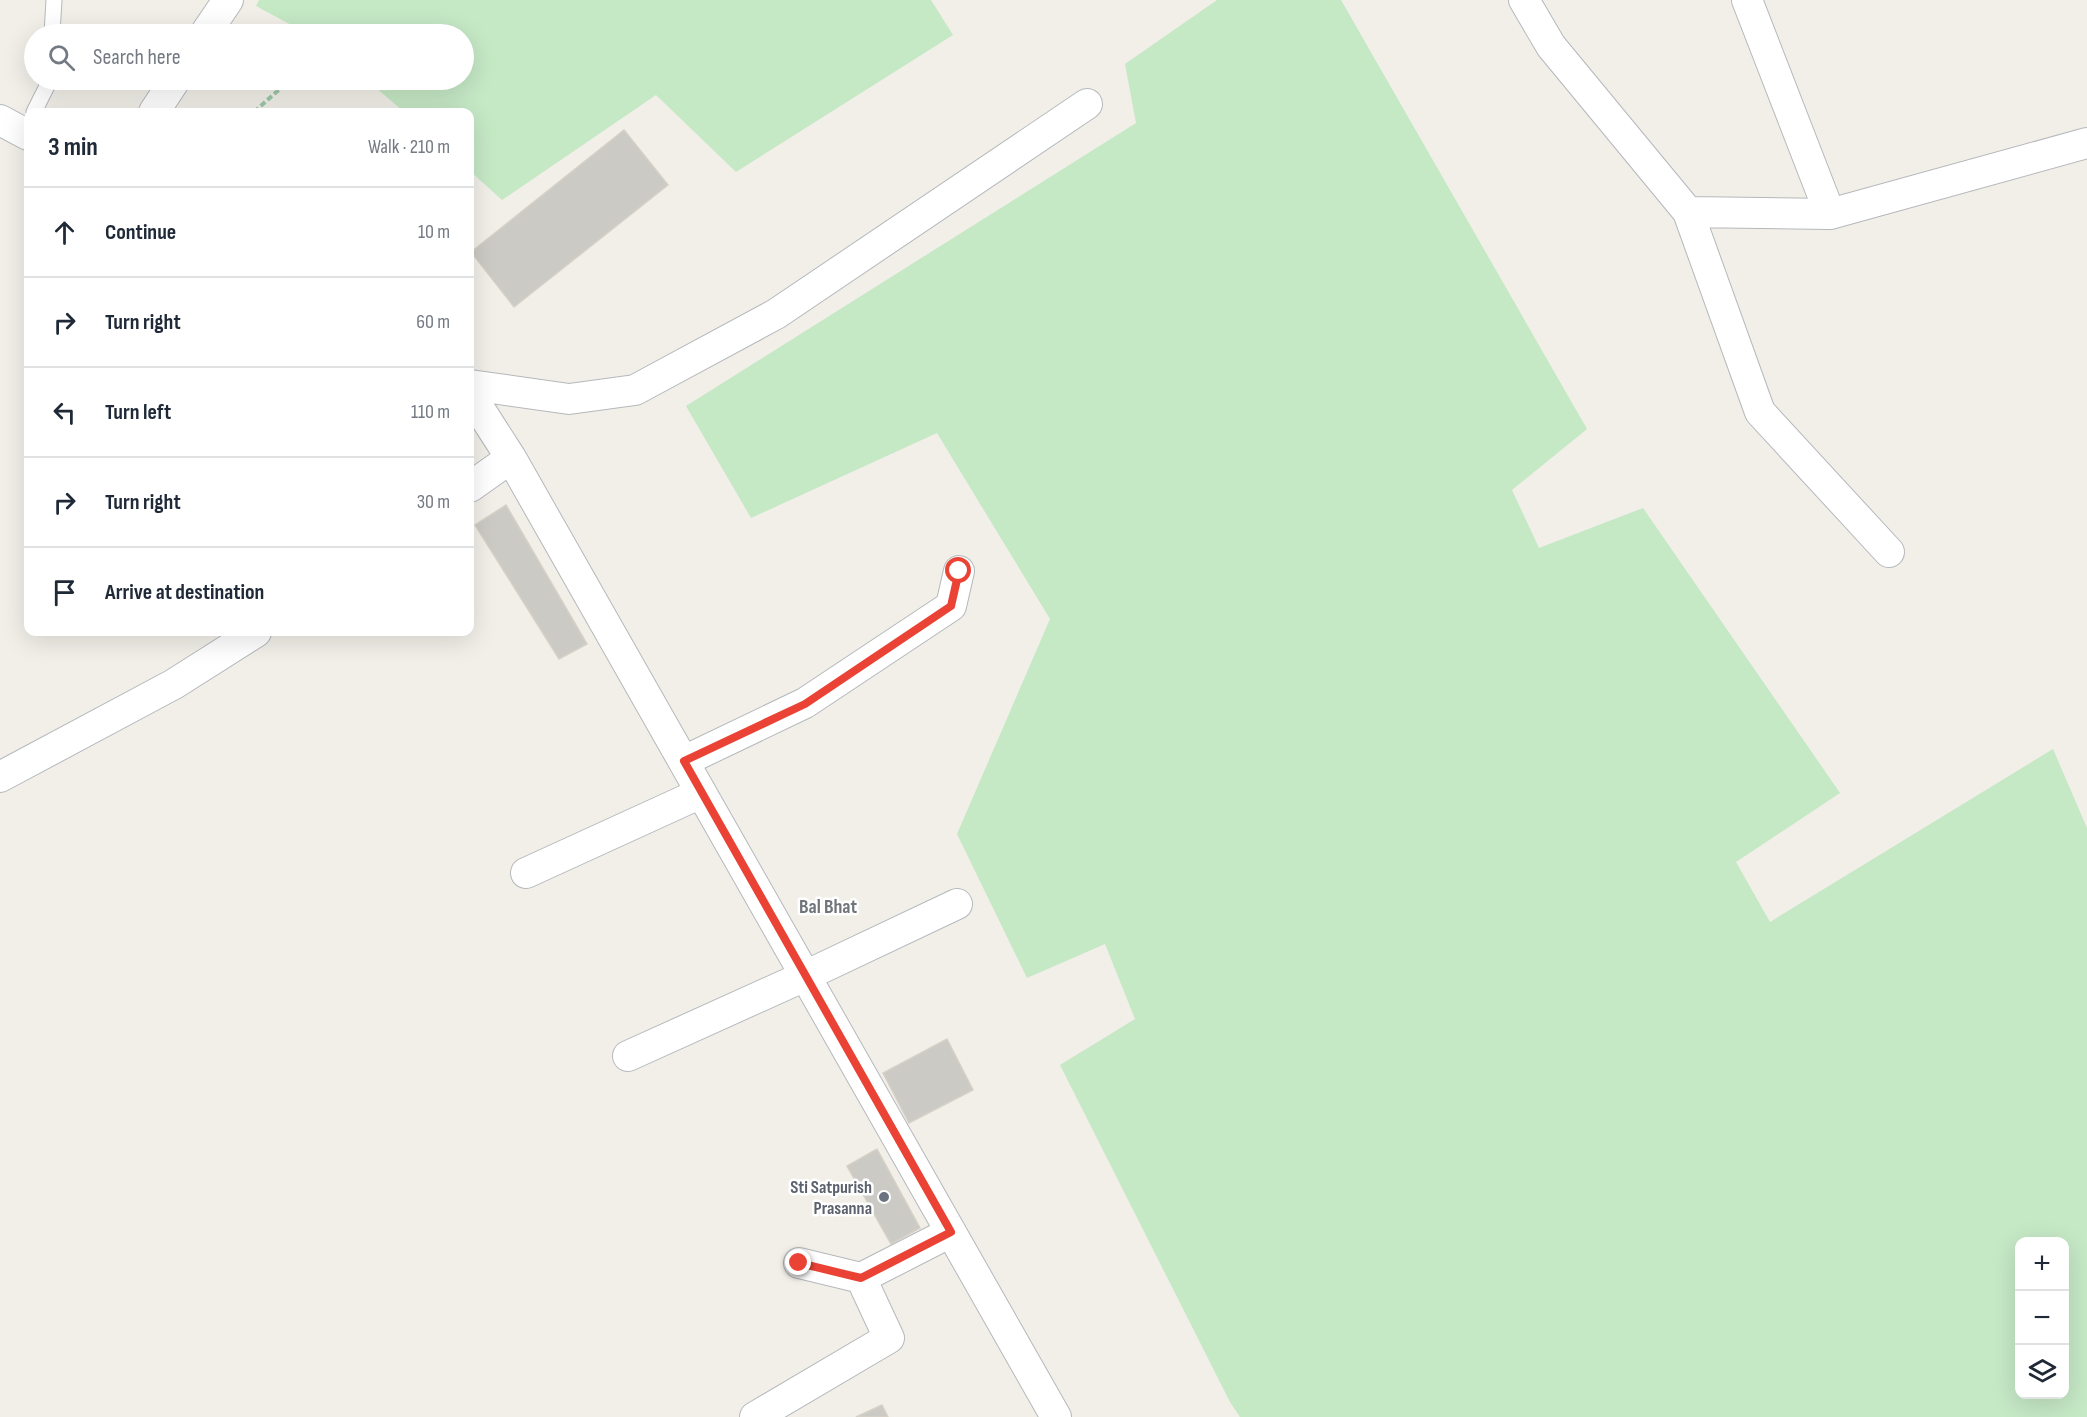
<!DOCTYPE html>
<meta charset="utf-8">
<style>
:root{--surface:#fff;--page:#f2f2f3;--text:#1f2937;--muted:#747a83;--line:#e0e1e3}
body{margin:0;font-family:"Sofia Sans Condensed",sans-serif;background:var(--page);color:var(--text)}
.controls{position:absolute;right:18px;bottom:18px;display:grid;overflow:hidden;border-radius:12px;box-shadow:0 6px 24px #0002}
.controls button{width:54px;height:54px;display:grid;place-items:center;padding:0;border:0;border-bottom:2px solid var(--line);background:var(--surface);color:var(--text);font:30px sans-serif}
.stop{position:absolute;width:18px;height:18px;margin:-14px;border:4px solid #ea4335;border-radius:50%;background:#fff}
.stop.end{background:#ea4335;border-color:#fff;box-shadow:0 2px 6px #0008}
.list{margin:0;padding:0;list-style:none}
h2{display:flex;justify-content:space-between;align-items:center;height:78px;margin:0;padding:0 24px;font-size:26px}
h2 small{font-size:20px;font-weight:400;color:var(--muted)}
.list li{display:grid;grid-template-columns:39px 1fr auto;gap:18px;align-items:center;box-sizing:border-box;height:90px;padding:0 24px;border-top:2px solid var(--line)}
.list b{display:block;font-size:22px;white-space:nowrap}
.list em{font-size:20px;font-style:normal;color:var(--muted)}
.icon{flex:none;width:33px;height:33px;fill:none;stroke:currentColor;stroke-width:2;stroke-linecap:round;stroke-linejoin:round}
.map{position:relative;flex:none;width:2087px;height:1417px;overflow:hidden}
.search{position:absolute;background:var(--surface);box-shadow:0 6px 24px #0002;left:24px;top:24px;width:450px;height:66px;display:flex;align-items:center;gap:15px;box-sizing:border-box;padding:0 21px;border-radius:33px;color:var(--muted);font-size:22px}
.panel{position:absolute;background:var(--surface);box-shadow:0 6px 24px #0002;left:24px;top:108px;width:450px;height:528px;border-radius:12px}
.map>svg:first-child{display:block}
</style>
<div class="map">
<svg width="2087" height="1417" viewBox="0 0 2087 1417">
<rect width="100%" height="100%" fill="#f1efe8"/>
<path fill="#c5e8c5" fill-rule="evenodd" d="M 259,0 L 931,0 L 953,35 L 736,172 L 656,95 L 502,200 L 470,171 L 470,112 L 404,112 L 367,80 L 464,80 L 464,34 L 308,34 L 256,6 Z
M 1217,0 L 1341,0 L 1587,429 L 1512,490 L 1539,548 L 1643,508 L 1840,793 L 1736,862 L 1770,922 L 2053,749 L 2087,828 L 2087,1417 L 1240,1417 L 1230,1402 L 1060,1065 L 1135,1019 L 1105,944 L 1027,978 L 957,834 L 1050,619 L 937,433 L 751,518 L 686,406 L 1136,123 L 1125,64 ZM 2020,1242 L 2064,1242 L 2064,1394 L 2020,1394 Z"/>
<path fill="#cccac5" stroke="#d6d1c6" stroke-width="1.5" d="M 624,130 L 668,185 L 514,307 L 471,252 Z
M 506,505 L 587,644 L 559,659 L 475,525 Z
M 947,1039 L 973,1090 L 909,1123 L 883,1073 Z
M 877,1149 L 920,1228 L 891,1244 L 847,1166 Z
M 882,1405 L 888,1417 L 856,1417 Z"/>
<g fill="none" stroke-linecap="round" stroke-linejoin="round">
<defs>
<path id="service" d="M 52,34 L 54,0
M 34,112 L 50,80"/>
<path id="minor" d="M 1524,0 L 1551,46 L 1688,212 L 1830,214 L 2087,143
M 1747,0 L 1830,214
M 205,34 L 228,0
M 154,112 L 175,80
M 0,120 L 28,135
M 1688,212 L 1760,412 L 1889,552
M 470,385 L 569,399 L 635,390 L 776,314 L 1087,104
M 470,394 L 511,458 L 1056,1417
M 470,487 L 511,458
M 684,761 L 805,703 L 951,606 L 959,571
M 0,777 L 174,684 L 256,632
M 526,873 L 701,793
M 628,1056 L 805,976 L 957,904
M 799,1263 L 861,1278
M 755,1417 L 889,1338 L 861,1278 L 951,1232"/>
</defs>
<use href="#service" stroke="#b5b8bc" stroke-width="17"/>
<use href="#minor" stroke="#b5b8bc" stroke-width="32"/>
<path stroke="#9cc7a9" stroke-width="4" stroke-dasharray="6 3" stroke-linecap="butt" d="M 254,112 L 282,87 L 299,80"/>
<use href="#service" stroke="#fff" stroke-width="15"/>
<use href="#minor" stroke="#fff" stroke-width="30"/>
</g>
<g fill="none" stroke-linecap="round" stroke-linejoin="round">
<path stroke="#ea4335" stroke-width="8" d="M 799,1263 L 861,1278 L 951,1232 L 684,761 L 805,704 L 951,606 L 959,571"/>
</g>
<circle fill="#6b7280" stroke="#fff" stroke-width="2" cx="884" cy="1197" r="6"/>
<g text-anchor="middle" dominant-baseline="central" stroke-width="5" stroke-linejoin="round" paint-order="stroke">
<g font-size="18" font-weight="bold" fill="#5b616d" stroke="#fff" text-anchor="end">
<text x="872" y="1187">Sti Satpurish<tspan x="872" dy="21">Prasanna</tspan></text>
</g>
<g font-size="20" font-weight="bold" fill="#70757a" stroke="#fff">
<text x="828" y="907">Bal Bhat</text>
</g>
</g>
</svg>
<div class="controls">
<button>+</button>
<button>−</button>
<button><svg class="icon" aria-label="layers" viewBox="0 0 24 24"><path d="M12 4l9 5-9 5-9-5zM3 14l9 5 9-5"/></svg></button>
</div>
<div class="stop" style="left:959px;top:571px"></div>
<div class="stop end" style="left:799px;top:1263px"></div>
<div class="search"><svg class="icon" aria-label="search" viewBox="0 0 24 24"><circle cx="10" cy="10" r="6"/><path d="M15 15l6 6"/></svg>Search here</div>
<section class="panel">
<h2>3 min<small>Walk · 210 m</small></h2>
<ul class="list">
<li><svg class="icon" aria-label="ahead" viewBox="0 0 24 24"><path d="M12 20V5M6 11l6-6 6 6"/></svg><div><b>Continue</b></div><em>10 m</em></li>
<li><svg class="icon" aria-label="right" viewBox="0 0 24 24"><path d="M7 20v-9h11M14 6l5 5-5 5"/></svg><div><b>Turn right</b></div><em>60 m</em></li>
<li><svg class="icon" aria-label="left" viewBox="0 0 24 24"><path d="M17 20v-9H6M10 6l-5 5 5 5"/></svg><div><b>Turn left</b></div><em>110 m</em></li>
<li><svg class="icon" aria-label="right" viewBox="0 0 24 24"><path d="M7 20v-9h11M14 6l5 5-5 5"/></svg><div><b>Turn right</b></div><em>30 m</em></li>
<li><svg class="icon" aria-label="arrive" viewBox="0 0 24 24"><path d="M6 21V4h12l-3 4 3 4H6"/></svg><div><b>Arrive at destination</b></div></li>
</ul>
</section>
</div>
